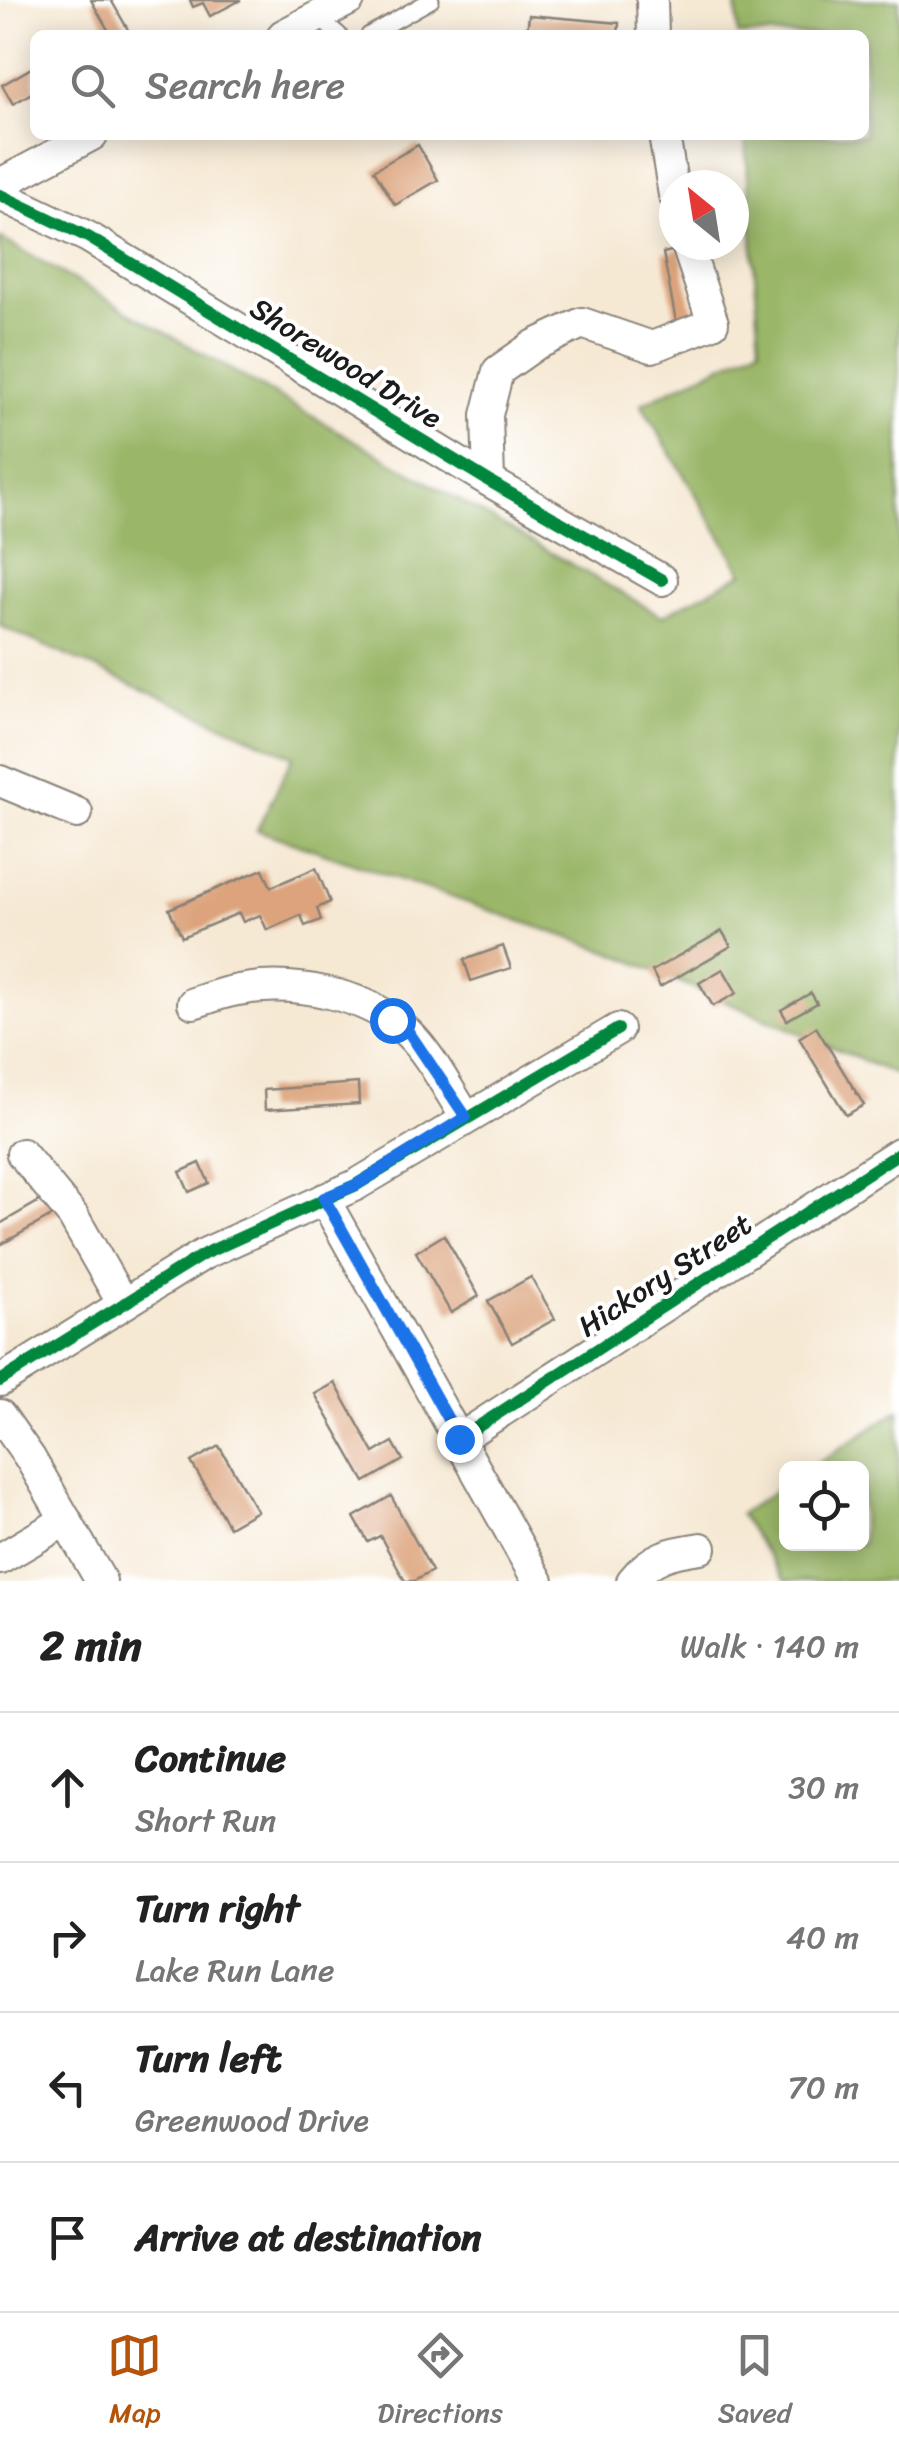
<!DOCTYPE html>
<meta charset="utf-8">
<style>
:root{--surface:#fff;--page:#f2f2f2;--text:#222;--muted:#767676;--line:#e0e0e0;--accent:#b45309}
body{margin:0;font-family:Sriracha,sans-serif;background:var(--page);color:var(--text)}
.controls{position:absolute;right:30px;bottom:30px;display:grid;overflow:hidden;border-radius:15px;box-shadow:0 5px 25px #0003}
.controls button{width:90px;height:90px;display:grid;place-items:center;padding:0;border:0;border-bottom:2px solid var(--line);background:var(--surface);color:var(--text);font:50px sans-serif}
.compass{position:absolute;left:659px;top:170px;width:90px;height:90px;border-radius:50%;background:var(--surface);box-shadow:0 5px 25px #0003;rotate:330deg}
.stop{position:absolute;width:30px;height:30px;margin:-22px;border:8px solid #1a73e8;border-radius:50%;background:#fff}
.stop.end{background:#1a73e8;border-color:#fff;box-shadow:0 2px 10px #0008}
.list{margin:0;padding:0;list-style:none}
h2{display:flex;justify-content:space-between;align-items:center;height:130px;margin:0;padding:0 40px;font-size:42px}
h2 small{font-size:32px;font-weight:400;color:var(--muted)}
.list li{display:grid;grid-template-columns:65px 1fr auto;gap:30px;align-items:center;box-sizing:border-box;height:150px;padding:0 40px;border-top:2px solid var(--line)}
.list b{display:block;font-size:38px;white-space:nowrap}
.list p{margin:0;font-size:32px;white-space:nowrap;color:var(--muted)}
.list em{font-size:32px;font-style:normal;color:var(--muted)}
.icon{flex:none;width:55px;height:55px;fill:none;stroke:currentColor;stroke-width:2;stroke-linecap:round;stroke-linejoin:round}
.map{position:relative;flex:none;width:899px;height:1581px;overflow:hidden}
.search{position:absolute;background:var(--surface);box-shadow:0 5px 25px #0003;left:30px;right:30px;top:30px;height:110px;display:flex;align-items:center;gap:25px;box-sizing:border-box;padding:0 35px;border-radius:15px;color:var(--muted);font-size:38px}
.sheet{height:730px;background:var(--surface)}
nav{display:flex;justify-content:space-around;align-items:center;box-sizing:border-box;height:140px;border-top:2px solid var(--line);background:var(--surface);font-size:28px;color:var(--muted)}
nav a{display:grid;justify-items:center;gap:5px}
nav .on{color:var(--accent)}
.map>svg:first-child{display:block}
</style>
<div class="map">
<svg width="899" height="1581" viewBox="0 0 899 1581">
<rect width="100%" height="100%" fill="#fff"/>
<filter id="ink" filterUnits="userSpaceOnUse"><feTurbulence type="fractalNoise" baseFrequency=".01" numOctaves="2"/><feDisplacementMap in="SourceGraphic" scale="20" xChannelSelector="R" yChannelSelector="G"/><feConvolveMatrix kernelMatrix="1 2 1 2 8 2 1 2 1" color-interpolation-filters="sRGB"/></filter>
<filter id="wash" filterUnits="userSpaceOnUse"><feTurbulence type="fractalNoise" baseFrequency=".0048" numOctaves="4" result="noise"/><feDisplacementMap in="SourceGraphic" scale="40" xChannelSelector="R" yChannelSelector="G"/><feGaussianBlur stdDeviation="2.25" result="paint"/><feColorMatrix in="noise" values="0 0 0 0 0 0 0 0 0 0 0 0 0 0 0 0 0 1.4 0 .05"/><feComposite in="paint" operator="in"/></filter>
<g filter="url(#wash)">
<rect width="100%" height="100%" fill="#f6e9d4"/>
<path fill="#9ab668" stroke="#5b6942" stroke-width="2.5" d="M 736,0 L 899,0 L 899,1076 L 613,953 L 257,830 L 293,756 L 0,626 L 0,238 L 662,616 L 743,573 L 641,404 L 760,347 L 745,135 L 864,135 L 864,35 L 738,35 Z
M 899,1410 L 899,1581 L 785,1581 L 740,1514 L 786,1484 L 786,1544 L 862,1544 L 862,1468 L 810,1468 Z"/>
<g id="blocks">
<path fill="#dca37c" d="M 91,0 L 111,0 L 131,35 L 111,35 Z
M 190,0 L 241,0 L 210,16 L 203,3 L 193,7 Z
M 529,15 L 619,23 L 618,35 L 527,33 Z
M 35,66 L 35,91 L 13,104 L 2,85 Z
M 418,145 L 438,180 L 395,205 L 374,170 Z
M 680,249 L 695,323 L 677,327 L 663,253 Z
M 316,868 L 330,902 L 317,908 L 321,920 L 305,926 L 301,915 L 267,930 L 260,915 L 243,922 L 239,913 L 182,937 L 169,909 L 263,869 L 271,887 Z
M 722,931 L 731,946 L 660,987 L 652,971 Z
M 503,946 L 511,968 L 471,981 L 464,960 Z
M 723,969 L 737,993 L 713,1006 L 699,983 Z
M 811,993 L 817,1003 L 787,1020 L 781,1010 Z
M 816,1027 L 864,1105 L 846,1115 L 799,1038 Z
M 358,1083 L 359,1104 L 265,1110 L 264,1090 Z
M 200,1163 L 209,1183 L 189,1192 L 180,1172 Z
M 50,1195 L 60,1211 L 0,1245 L 0,1224 Z
M 444,1235 L 479,1296 L 451,1313 L 416,1252 Z
M 531,1277 L 555,1319 L 512,1343 L 488,1301 Z
M 335,1383 L 374,1453 L 393,1442 L 403,1460 L 365,1482 L 315,1394 Z
M 219,1446 L 257,1511 L 229,1527 L 191,1462 Z
M 391,1496 L 432,1571 L 414,1581 L 405,1581 L 380,1536 L 368,1542 L 354,1517 Z"/>
</g>
</g>
<g filter="url(#ink)">
<use href="#blocks" fill-opacity="0" stroke="#898278" stroke-width="2.5"/>
<g fill="none" stroke-linecap="round" stroke-linejoin="round">
<defs>
<path id="service" d="M 318,17 L 339,35
M 369,35 L 431,0"/>
<path id="minor" d="M 652,0 L 653,35
M 283,35 L 349,0
M 664,135 L 674,195
M 0,184 L 92,135
M 0,195 L 88,237 L 489,481 L 662,580
M 489,481 L 487,415 L 498,371 L 535,345 L 582,323 L 652,347 L 713,323 L 687,245
M 0,781 L 77,813
M 193,1003 C 207,999 223,992 238,990 C 292,980 368,993 408,1033 C 431,1055 448,1090 466,1117
M 22,1154 L 73,1216 L 123,1304
M 324,1199 L 538,1581
M 0,1381 L 204,1254 L 356,1185 L 618,1029
M 0,1415 L 30,1458 L 101,1581
M 459,1439 L 899,1153
M 0,1559 L 66,1520
M 632,1581 C 651,1556 672,1552 701,1548"/>
</defs>
<use href="#service" stroke="#898278" stroke-width="19"/>
<use href="#minor" stroke="#898278" stroke-width="34"/>
<use href="#service" stroke="#fff" stroke-width="15"/>
<use href="#minor" stroke="#fff" stroke-width="30"/>
<defs>
<path id="cycleway" d="M 0,195 L 88,237 L 489,481 L 662,580
M 0,1381 L 204,1254 L 356,1185 L 618,1029
M 459,1439 L 899,1153"/>
</defs>
<use href="#cycleway" stroke="#fff" stroke-width="19"/>
<use href="#cycleway" stroke="#00873e" stroke-width="12"/>
</g>
</g>
<g fill="none" stroke-linecap="round" stroke-linejoin="round" filter="url(#ink)">
<path stroke="#1a73e8" stroke-width="12" d="M 392,1020 L 410,1034 L 466,1117 L 356,1185 L 324,1198 L 459,1439"/>
</g>
<g text-anchor="middle" dominant-baseline="central" stroke-width="8" stroke-linejoin="round" paint-order="stroke">
<g font-size="30" fill="#1c1c1c" stroke="#fff">
<text transform="translate(346 363) rotate(32)">Shorewood Drive</text>
<text transform="translate(665 1275) rotate(-33)">Hickory Street</text>
</g>
</g>
</svg>
<div class="controls">
<button><svg class="icon" aria-label="locate" viewBox="0 0 24 24"><circle cx="12" cy="12" r="6"/><path d="M12 2v4M12 18v4M2 12h4M18 12h4"/></svg></button>
</div>
<svg class="compass" viewBox="-18 -18 36 36"><path d="M0-13l5 13h-10z" fill="#e53935"/><path d="M0 13l5-13h-10z" fill="#767676"/></svg>
<div class="stop" style="left:392px;top:1020px"></div>
<div class="stop end" style="left:459px;top:1439px"></div>
<div class="search"><svg class="icon" aria-label="search" viewBox="0 0 24 24"><circle cx="10" cy="10" r="6"/><path d="M15 15l6 6"/></svg>Search here</div>
</div>
<section class="sheet">
<h2>2 min<small>Walk · 140 m</small></h2>
<ul class="list">
<li><svg class="icon" aria-label="ahead" viewBox="0 0 24 24"><path d="M12 20V5M6 11l6-6 6 6"/></svg><div><b>Continue</b><p>Short Run</p></div><em>30 m</em></li>
<li><svg class="icon" aria-label="right" viewBox="0 0 24 24"><path d="M7 20v-9h11M14 6l5 5-5 5"/></svg><div><b>Turn right</b><p>Lake Run Lane</p></div><em>40 m</em></li>
<li><svg class="icon" aria-label="left" viewBox="0 0 24 24"><path d="M17 20v-9H6M10 6l-5 5 5 5"/></svg><div><b>Turn left</b><p>Greenwood Drive</p></div><em>70 m</em></li>
<li><svg class="icon" aria-label="arrive" viewBox="0 0 24 24"><path d="M6 21V4h12l-3 4 3 4H6"/></svg><div><b>Arrive at destination</b></div></li>
</ul>
</section>
<nav>
<a class="on"><svg class="icon" aria-label="map" viewBox="0 0 24 24"><path d="M3 6l6-2 6 2 6-2v14l-6 2-6-2-6 2zM9 4v14M15 6v14"/></svg>Map</a>
<a><svg class="icon" aria-label="directions" viewBox="0 0 24 24"><path d="M12 3l9 9-9 9-9-9zM9 14v-3h6M13 9l2 2-2 2"/></svg>Directions</a>
<a><svg class="icon" aria-label="saved" viewBox="0 0 24 24"><path d="M7 4h10v16l-5-4-5 4z"/></svg>Saved</a>
</nav>
